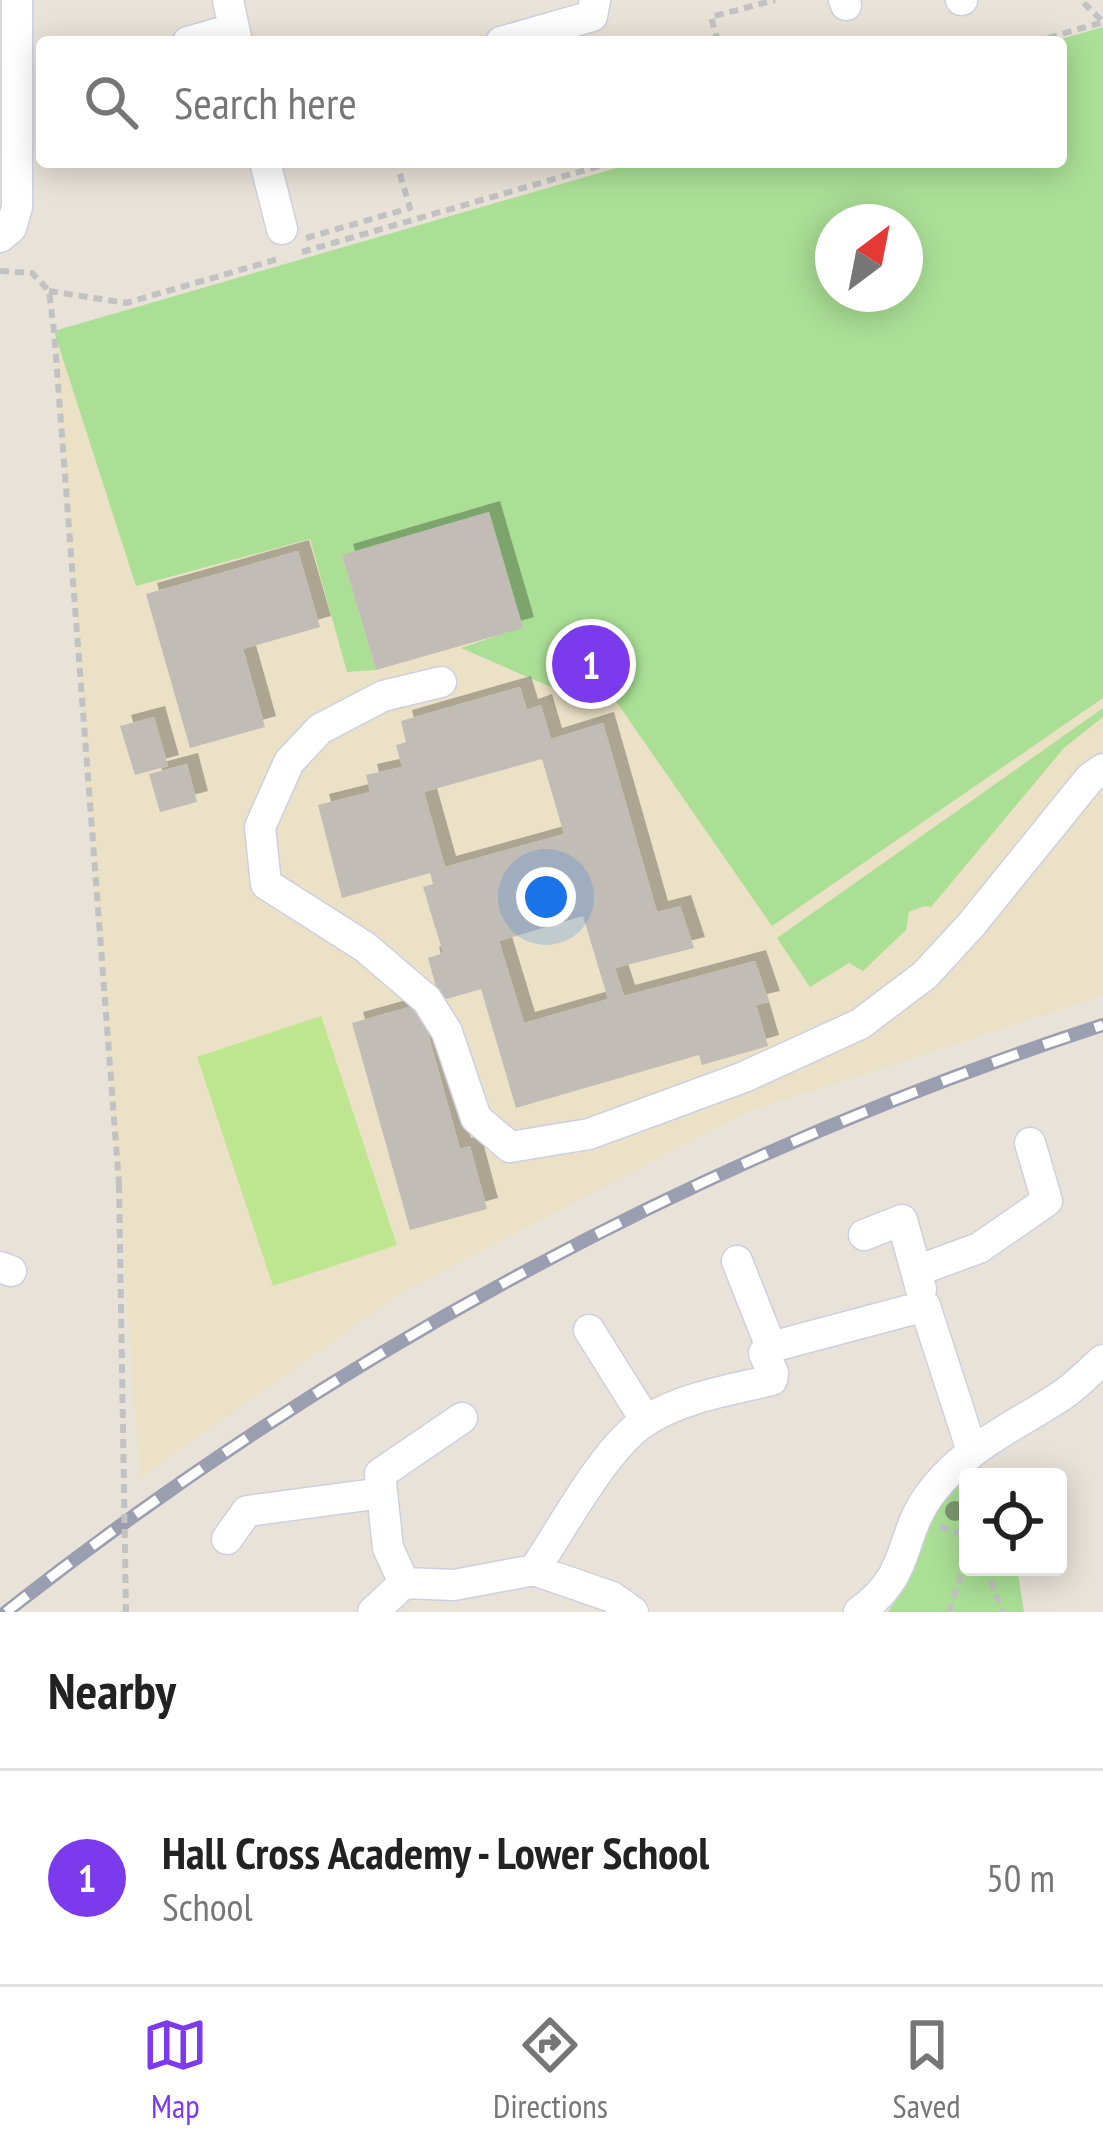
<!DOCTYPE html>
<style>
:root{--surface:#fff;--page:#f2f2f2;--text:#222;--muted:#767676;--line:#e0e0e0;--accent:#7c3aed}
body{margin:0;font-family:"PT Sans Narrow",sans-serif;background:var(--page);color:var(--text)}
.controls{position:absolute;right:36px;bottom:36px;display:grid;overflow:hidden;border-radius:12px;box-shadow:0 6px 30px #0003}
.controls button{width:108px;height:108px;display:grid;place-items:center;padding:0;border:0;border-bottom:3px solid var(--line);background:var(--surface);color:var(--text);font:60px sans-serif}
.compass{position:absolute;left:815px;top:204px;width:108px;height:108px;border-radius:50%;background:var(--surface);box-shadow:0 6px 30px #0003;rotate:32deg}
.you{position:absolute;left:546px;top:897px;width:42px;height:42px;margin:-30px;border:9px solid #fff;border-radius:50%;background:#1a73e8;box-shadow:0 0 0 18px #1a73e833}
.badge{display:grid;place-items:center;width:78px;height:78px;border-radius:50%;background:var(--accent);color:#fff;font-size:39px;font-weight:700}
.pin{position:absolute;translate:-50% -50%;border:6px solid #fff;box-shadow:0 3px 12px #0006}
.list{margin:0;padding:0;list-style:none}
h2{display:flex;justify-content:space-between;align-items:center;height:156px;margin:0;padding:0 48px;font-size:51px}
h2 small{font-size:39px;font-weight:400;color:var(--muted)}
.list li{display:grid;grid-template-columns:78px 1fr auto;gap:36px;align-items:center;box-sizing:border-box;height:216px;padding:0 48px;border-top:3px solid var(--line)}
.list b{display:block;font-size:45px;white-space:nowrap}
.list p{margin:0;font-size:39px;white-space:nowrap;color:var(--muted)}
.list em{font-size:39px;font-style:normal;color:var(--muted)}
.icon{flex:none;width:66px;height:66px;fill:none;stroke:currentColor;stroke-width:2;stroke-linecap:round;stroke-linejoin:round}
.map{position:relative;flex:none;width:1103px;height:1612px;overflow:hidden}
.search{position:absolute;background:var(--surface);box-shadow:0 6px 30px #0003;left:36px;right:36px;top:36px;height:132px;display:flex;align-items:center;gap:30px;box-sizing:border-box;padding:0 42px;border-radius:12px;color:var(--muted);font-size:45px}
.sheet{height:372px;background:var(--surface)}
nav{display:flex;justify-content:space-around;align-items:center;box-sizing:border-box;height:168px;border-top:3px solid var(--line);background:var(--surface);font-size:33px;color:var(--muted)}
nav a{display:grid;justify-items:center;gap:6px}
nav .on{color:var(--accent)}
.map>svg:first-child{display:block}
</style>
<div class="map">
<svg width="1103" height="1612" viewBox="0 0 1103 1612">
<defs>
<filter id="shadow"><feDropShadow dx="11" dy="-11" stdDeviation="0" flood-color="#0004"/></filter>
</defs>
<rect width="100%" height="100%" fill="#e9e2d8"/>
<path fill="#ebe1c7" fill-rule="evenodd" d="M 1103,27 L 1103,996 L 750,1111 L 406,1290 L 140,1478 L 54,331 L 637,162 L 1061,162 L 1061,42 L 1051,42 ZM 833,222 L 905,222 L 905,294 L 833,294 Z"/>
<path fill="#abdf95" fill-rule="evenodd" d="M 1103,27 L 1103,698 L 772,926 L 604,684 L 567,694 L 461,648 L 522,627 L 342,555 L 376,670 L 347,672 L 310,539 L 136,586 L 54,331 L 637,162 L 1061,162 L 1061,42 L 1051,42 ZM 833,222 L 905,222 L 905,294 L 833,294 Z
M 1103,708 L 1103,717 L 1064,748 L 931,907 L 924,906 L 909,912 L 906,930 L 863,971 L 849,963 L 810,987 L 777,938 Z
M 969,1475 L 968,1567 L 1017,1567 L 1024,1612 L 888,1612 C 920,1569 922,1506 969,1475 Z"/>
<path fill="#bee691" d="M 321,1016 L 397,1245 L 273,1286 L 197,1057 Z"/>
<path fill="#c1bcb5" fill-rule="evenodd" filter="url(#shadow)" d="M 489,512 L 523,628 L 376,670 L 342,555 Z
M 298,551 L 320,627 L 243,649 L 265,727 L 190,748 L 146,594 Z
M 520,687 L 527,710 L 541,705 L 551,739 L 603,723 L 657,912 L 680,906 L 694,948 L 615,968 L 624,996 L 755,961 L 769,1002 L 756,1005 L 768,1046 L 702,1065 L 699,1055 L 516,1108 L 481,989 L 440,1001 L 428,958 L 443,953 L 423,887 L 433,884 L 430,873 L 342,898 L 318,805 L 370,792 L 366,775 L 402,767 L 396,745 L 406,742 L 401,721 ZM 542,759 L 564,834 L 445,867 L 424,792 ZM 583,916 L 608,999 L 524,1023 L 499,941 Z
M 154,717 L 168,766 L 135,775 L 120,726 Z
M 187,764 L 197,802 L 160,812 L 149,774 Z
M 420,1004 L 460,1149 L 470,1146 L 487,1209 L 410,1230 L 352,1023 Z"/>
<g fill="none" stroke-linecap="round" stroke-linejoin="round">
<defs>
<path id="minor" d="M 228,0 L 237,42
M 844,0 L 846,5
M 961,0 L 962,0
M 188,42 L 234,29
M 501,42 L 592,16 L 595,0
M 265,162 L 282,229
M 0,237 L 11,228 L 17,207 L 17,0
M 441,682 L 383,696 L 320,729 L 289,762 L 260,827 L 266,884 L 365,947 L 427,1000 L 447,1032 L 476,1118 L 510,1147 L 589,1134 L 744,1077 L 860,1024 L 925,975 L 971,925 L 1090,778 L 1103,769
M 864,1235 L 902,1220 L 921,1289
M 737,1261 L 771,1347
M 0,1267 L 11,1271
M 916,1271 L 979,1248 L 1047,1201 L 1030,1143
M 589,1330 L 646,1421
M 227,1539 L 247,1511 L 382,1493
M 534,1570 C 563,1528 605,1446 647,1420 C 684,1397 730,1390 772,1380 L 773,1373 L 764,1353 L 771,1347 L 925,1306 L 972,1451
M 404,1583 L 388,1548 L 380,1474 L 462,1418
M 373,1612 L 404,1583 L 454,1585 L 534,1570 L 612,1597 L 633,1612
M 859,1612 C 915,1572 896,1536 934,1489 C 968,1446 1017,1425 1061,1396 C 1076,1386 1089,1372 1103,1360"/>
</defs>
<use href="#minor" stroke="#cdd0e0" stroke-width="33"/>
<path stroke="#c2c2c2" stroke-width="6" stroke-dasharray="9 6" stroke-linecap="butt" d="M 718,42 L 711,17 L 775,0
M 1034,42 L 1103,22 L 1081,0
M 306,238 L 410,208 L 399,171
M 302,252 L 613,162
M 0,271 L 32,273 L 49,291 L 54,331 L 119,1184
M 49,291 L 126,303 L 278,259
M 940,1527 L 968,1536
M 985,1567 L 1003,1612
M 949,1612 L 968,1555"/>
<use href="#minor" stroke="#fff" stroke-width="30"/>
<defs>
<path id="rail" d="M 6,1612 C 335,1353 705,1154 1103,1025"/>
</defs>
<use href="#rail" stroke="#9b9eb1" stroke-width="14"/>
<use href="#rail" stroke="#fff" stroke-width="9" stroke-dasharray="27" stroke-linecap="butt"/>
<path stroke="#c2c2c2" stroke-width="6" stroke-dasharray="9 6" stroke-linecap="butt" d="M 119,1184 L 126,1612"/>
</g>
<circle fill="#7e9a70" cx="955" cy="1511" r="10"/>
</svg>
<div class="controls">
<button><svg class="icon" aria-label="locate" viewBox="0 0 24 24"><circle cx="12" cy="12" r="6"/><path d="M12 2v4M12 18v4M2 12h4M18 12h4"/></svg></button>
</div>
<svg class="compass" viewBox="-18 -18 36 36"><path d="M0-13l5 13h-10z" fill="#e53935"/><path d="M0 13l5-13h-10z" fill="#767676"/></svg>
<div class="you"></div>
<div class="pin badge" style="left:591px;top:664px">1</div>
<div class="search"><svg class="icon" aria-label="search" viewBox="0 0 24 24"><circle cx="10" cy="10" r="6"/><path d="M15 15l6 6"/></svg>Search here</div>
</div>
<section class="sheet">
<h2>Nearby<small></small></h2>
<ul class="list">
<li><span class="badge">1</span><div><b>Hall Cross Academy - Lower School</b><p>School</p></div><em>50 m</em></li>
</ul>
</section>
<nav>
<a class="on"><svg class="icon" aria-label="map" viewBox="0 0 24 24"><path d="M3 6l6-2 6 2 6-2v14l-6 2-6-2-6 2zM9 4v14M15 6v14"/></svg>Map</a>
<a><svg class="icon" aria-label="directions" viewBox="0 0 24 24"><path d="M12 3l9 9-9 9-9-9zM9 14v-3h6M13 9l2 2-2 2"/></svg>Directions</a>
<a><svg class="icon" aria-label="saved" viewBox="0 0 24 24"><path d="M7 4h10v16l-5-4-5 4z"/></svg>Saved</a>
</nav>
